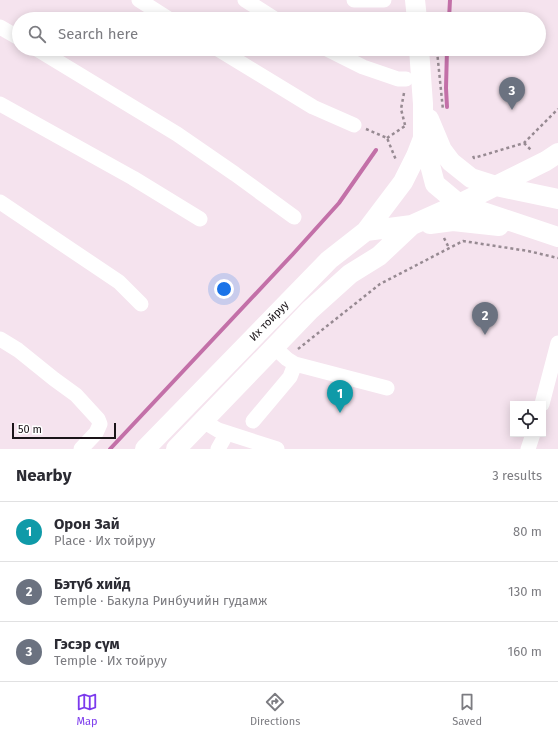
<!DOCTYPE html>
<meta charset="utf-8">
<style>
:root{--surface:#fff;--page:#f2f2f3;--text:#2b2b33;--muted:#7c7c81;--line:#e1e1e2;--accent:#7c3aed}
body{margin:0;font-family:"Fira Sans",sans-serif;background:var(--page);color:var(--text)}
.controls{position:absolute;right:12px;bottom:12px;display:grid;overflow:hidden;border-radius:0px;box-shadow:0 2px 10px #0003}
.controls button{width:36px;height:36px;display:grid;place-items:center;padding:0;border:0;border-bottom:1px solid var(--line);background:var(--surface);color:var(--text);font:20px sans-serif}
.scale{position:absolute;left:12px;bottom:10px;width:104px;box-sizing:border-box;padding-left:4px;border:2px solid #1a1418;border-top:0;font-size:11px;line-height:14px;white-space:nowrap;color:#1a1418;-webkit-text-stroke:3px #fff;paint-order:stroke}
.you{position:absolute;left:224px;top:289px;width:14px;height:14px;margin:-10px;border:3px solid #fff;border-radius:50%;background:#1a73e8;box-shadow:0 0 0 6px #1a73e833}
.badge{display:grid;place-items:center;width:26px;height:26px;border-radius:50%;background:var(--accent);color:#fff;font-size:13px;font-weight:700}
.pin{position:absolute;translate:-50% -33px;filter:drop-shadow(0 1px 2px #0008)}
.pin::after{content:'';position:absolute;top:21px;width:14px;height:12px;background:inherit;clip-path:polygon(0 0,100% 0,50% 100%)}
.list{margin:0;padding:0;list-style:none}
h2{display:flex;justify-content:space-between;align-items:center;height:52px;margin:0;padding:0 16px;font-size:17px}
h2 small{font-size:13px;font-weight:400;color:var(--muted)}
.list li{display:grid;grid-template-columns:26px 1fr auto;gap:12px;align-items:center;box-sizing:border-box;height:60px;padding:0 16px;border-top:1px solid var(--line)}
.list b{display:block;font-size:15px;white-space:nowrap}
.list p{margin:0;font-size:13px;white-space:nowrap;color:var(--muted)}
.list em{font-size:13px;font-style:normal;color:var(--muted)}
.icon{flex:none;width:22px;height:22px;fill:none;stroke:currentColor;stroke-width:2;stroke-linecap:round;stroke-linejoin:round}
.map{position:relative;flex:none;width:558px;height:449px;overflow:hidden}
.search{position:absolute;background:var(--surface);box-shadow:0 2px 10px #0003;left:12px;right:12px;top:12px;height:44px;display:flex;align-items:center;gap:10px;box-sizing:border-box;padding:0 14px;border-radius:22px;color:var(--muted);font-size:15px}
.sheet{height:232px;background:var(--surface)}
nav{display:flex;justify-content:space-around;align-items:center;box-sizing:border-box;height:56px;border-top:1px solid var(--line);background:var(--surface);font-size:11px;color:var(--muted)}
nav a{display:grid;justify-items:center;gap:2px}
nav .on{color:var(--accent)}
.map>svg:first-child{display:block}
</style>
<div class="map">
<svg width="558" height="449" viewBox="0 0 558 449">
<rect width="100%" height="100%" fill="#f5e3ee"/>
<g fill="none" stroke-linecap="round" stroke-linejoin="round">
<path stroke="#c370a8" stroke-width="4" d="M 449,19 L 450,0
M 447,107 L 446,88 L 447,49
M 110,449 L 293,254 L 339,203 L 376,150"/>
<path stroke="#978a92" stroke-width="2.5" stroke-dasharray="3 3" stroke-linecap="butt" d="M 437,51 L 443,110
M 404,93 L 401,109 L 405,125
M 366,129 L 387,138 L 396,160
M 387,138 L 405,126
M 524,143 L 532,151
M 473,156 L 474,158 L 524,143 L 558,109
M 444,238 L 449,248
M 298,349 L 380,284 L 463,241 L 528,251 L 558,258"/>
<path stroke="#fff" stroke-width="15" d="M 139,0 L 169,19
M 245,0 L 275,19
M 354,0 L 384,0
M 0,27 L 19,38
M 37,49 L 177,134 L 235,174 L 294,217
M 218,49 L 313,107 L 354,125
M 327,49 L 363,67 L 398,79 L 406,79
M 0,104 L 133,178 L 200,219
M 0,202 L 119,282 L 141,304
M 0,339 L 18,350 L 54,379 L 76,395 L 98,419 L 100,424 L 96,433 L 81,449
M 274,347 L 287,359 L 295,364 L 387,388
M 542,404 L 558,343
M 203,421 L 218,430 L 277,449
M 253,421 L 290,377 L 295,364
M 218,449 L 227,433
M 528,449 L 533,434"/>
<path stroke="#fff" stroke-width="20" d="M 415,0 L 417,19
M 419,49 L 423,104 L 423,138 L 435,184 L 459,204 L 558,237
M 429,119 L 442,150 L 451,162 L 471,178 L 496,186 L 558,199
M 430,224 L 453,221 L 499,226
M 366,231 L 403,182 L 416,156 L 423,138
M 145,449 L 329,260 L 366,231 L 412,225 L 459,204 L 546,161 L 558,153
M 176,449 L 310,310 L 350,274 L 379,256 L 412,225"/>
</g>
<g text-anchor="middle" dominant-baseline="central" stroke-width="3" stroke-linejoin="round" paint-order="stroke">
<g font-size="11" fill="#1a1418" stroke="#fff">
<text transform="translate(269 321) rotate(-46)">Их тойруу</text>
</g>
</g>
</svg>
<div class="controls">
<button><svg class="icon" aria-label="locate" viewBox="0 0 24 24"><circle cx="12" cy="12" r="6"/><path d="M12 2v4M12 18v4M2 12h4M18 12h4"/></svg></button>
</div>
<div class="scale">50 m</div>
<div class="you"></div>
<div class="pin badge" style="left:340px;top:413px;background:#0f9aa8">1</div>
<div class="pin badge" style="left:485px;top:335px;background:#6b7280">2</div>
<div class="pin badge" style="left:512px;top:110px;background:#6b7280">3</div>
<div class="search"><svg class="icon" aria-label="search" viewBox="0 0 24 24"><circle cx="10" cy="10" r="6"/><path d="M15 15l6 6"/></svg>Search here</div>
</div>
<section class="sheet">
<h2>Nearby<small>3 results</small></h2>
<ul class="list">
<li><span class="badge" style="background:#0f9aa8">1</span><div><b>Орон Зай</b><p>Place · Их тойруу</p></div><em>80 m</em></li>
<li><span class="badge" style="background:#6b7280">2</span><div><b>Бэтүб хийд</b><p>Temple · Бакула Ринбучийн гудамж</p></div><em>130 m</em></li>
<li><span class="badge" style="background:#6b7280">3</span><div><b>Гэсэр сүм</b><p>Temple · Их тойруу</p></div><em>160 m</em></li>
</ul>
</section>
<nav>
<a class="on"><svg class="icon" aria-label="map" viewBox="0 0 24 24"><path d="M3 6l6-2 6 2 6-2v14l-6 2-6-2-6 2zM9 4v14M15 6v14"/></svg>Map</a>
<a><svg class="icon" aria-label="directions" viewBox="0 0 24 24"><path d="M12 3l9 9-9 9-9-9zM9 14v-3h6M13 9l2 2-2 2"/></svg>Directions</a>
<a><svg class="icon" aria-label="saved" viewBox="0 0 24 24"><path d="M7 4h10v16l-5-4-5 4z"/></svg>Saved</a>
</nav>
